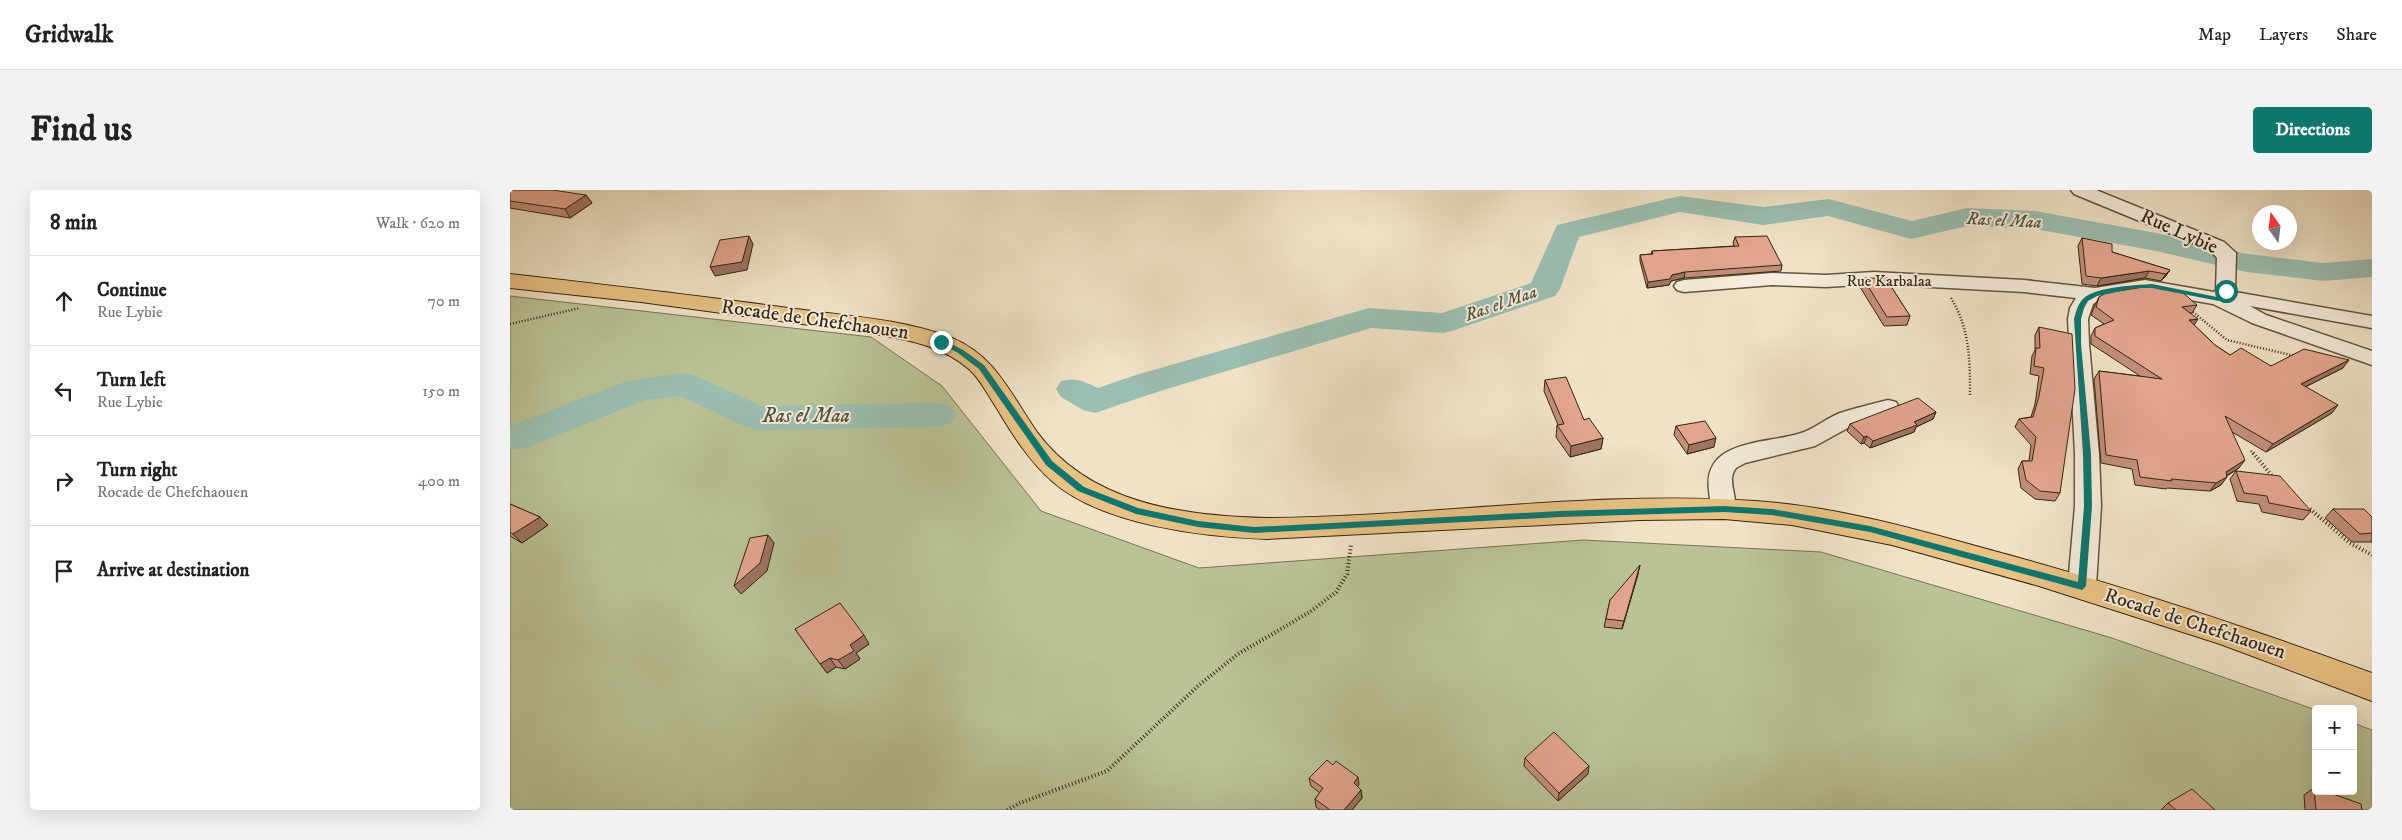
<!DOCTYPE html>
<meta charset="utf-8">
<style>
:root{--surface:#fff;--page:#f2f2f2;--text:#222;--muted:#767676;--line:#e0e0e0;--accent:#0f766e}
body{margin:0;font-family:"IM FELL DW Pica",serif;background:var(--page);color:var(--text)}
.controls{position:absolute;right:15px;bottom:15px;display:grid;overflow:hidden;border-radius:5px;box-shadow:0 5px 20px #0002}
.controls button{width:45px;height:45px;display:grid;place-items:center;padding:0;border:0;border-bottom:1px solid var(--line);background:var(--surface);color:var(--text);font:25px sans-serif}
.compass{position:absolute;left:1742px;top:15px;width:45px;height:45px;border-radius:50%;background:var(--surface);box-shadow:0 5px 20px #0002;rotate:346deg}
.stop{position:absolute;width:15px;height:15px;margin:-11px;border:4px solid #0f766e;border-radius:50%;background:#fff}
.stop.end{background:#0f766e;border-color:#fff;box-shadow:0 1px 5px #0008}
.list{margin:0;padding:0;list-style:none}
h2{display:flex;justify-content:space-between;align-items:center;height:65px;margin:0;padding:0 20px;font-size:21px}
h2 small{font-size:16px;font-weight:400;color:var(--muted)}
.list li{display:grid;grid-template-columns:32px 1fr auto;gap:15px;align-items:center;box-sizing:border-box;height:90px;padding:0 20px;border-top:1px solid var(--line)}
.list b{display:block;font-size:19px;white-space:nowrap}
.list p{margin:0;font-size:16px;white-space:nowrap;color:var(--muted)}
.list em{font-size:16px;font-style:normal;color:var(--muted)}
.icon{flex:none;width:28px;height:28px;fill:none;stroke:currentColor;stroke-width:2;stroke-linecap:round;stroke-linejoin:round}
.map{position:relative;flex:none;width:1862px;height:620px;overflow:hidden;border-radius:5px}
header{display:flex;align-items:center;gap:30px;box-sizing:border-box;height:70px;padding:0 25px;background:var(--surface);border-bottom:1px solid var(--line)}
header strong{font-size:24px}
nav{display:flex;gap:28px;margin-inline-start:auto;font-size:18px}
.intro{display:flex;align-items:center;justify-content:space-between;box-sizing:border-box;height:120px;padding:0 30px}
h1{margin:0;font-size:35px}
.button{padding:12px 22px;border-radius:5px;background:var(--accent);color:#fff;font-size:18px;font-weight:700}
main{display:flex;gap:30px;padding:0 30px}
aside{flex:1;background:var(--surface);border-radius:5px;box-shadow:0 5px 20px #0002}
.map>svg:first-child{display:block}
</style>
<header>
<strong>Gridwalk</strong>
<nav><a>Map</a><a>Layers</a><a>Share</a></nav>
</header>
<div class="intro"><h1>Find us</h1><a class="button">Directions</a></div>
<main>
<aside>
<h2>8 min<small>Walk · 620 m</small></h2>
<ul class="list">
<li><svg class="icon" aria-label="ahead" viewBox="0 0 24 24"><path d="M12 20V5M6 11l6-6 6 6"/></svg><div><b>Continue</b><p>Rue Lybie</p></div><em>70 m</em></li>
<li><svg class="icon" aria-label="left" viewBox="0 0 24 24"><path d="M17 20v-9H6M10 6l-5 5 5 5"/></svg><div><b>Turn left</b><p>Rue Lybie</p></div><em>150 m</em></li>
<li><svg class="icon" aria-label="right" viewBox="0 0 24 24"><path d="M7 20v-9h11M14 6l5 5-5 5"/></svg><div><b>Turn right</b><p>Rocade de Chefchaouen</p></div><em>400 m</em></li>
<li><svg class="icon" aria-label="arrive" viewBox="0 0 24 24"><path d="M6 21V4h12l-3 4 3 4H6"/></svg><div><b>Arrive at destination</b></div></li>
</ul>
</aside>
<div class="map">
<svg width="1862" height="620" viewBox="0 0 1862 620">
<rect width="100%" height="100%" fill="#f0e2c7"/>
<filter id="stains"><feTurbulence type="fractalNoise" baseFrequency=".004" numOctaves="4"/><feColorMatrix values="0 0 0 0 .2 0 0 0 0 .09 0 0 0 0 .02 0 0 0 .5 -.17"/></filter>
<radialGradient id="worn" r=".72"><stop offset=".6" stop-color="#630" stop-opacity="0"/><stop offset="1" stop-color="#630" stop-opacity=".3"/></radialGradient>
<path fill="#bac396" stroke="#787454" d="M 0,106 L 361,147 L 432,196 L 531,321 L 689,378 L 1074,350 L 1311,362 L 1602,448 L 1806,520 L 1806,601 L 1843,601 L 1843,533 L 1862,540 L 1862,620 L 0,620 Z"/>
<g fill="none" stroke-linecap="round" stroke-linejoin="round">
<path fill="#9bbeb1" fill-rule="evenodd" d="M 1170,6 L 1253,17 L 1319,9 L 1402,31 L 1457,18 L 1525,21 L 1646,43 L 1737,64 L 1813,73 L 1862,69 L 1862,87 L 1813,91 L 1737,82 L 1646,61 L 1525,39 L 1457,36 L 1401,49 L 1318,26 L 1253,35 L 1170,22 L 1069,47 L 1050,99 L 1045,106 L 945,140 L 934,143 L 861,138 L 650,201 L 585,223 L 573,220 L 551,207 L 546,199 L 551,191 C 566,187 574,191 588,198 L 626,185 L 859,118 L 932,123 L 1021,93 L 1047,35 Z
M 174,183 L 186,186 L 252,216 L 428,213 L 441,217 L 446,225 L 441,233 L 428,237 L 247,240 L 234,236 L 170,206 L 135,210 L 19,257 L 0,260 L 0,236 L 117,191 Z"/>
<defs>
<path id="minor" d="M 1561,0 L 1586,0 L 1714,52 L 1726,63 L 1725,102 L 1862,126 L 1862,138 L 1740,116 L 1756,125 L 1862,161 L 1862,175 L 1742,133 L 1703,114 L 1635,102 L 1591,109 L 1583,114 L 1578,129 L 1579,154 L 1589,264 L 1591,316 L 1586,396 L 1582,403 L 1572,407 L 1562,403 L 1558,396 L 1565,316 L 1565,264 L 1558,129 L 1560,118 L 1566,108 L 1514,102 L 1364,94 L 1316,97 L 1262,95 L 1174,102 L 1167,100 L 1164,96 L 1167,92 L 1174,90 L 1262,83 L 1316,85 L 1364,82 L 1514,90 L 1585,98 L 1635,90 L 1704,102 L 1706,100 L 1707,68 L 1700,60 L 1564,4 Z
M 1378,210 L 1386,212 L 1389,217 L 1386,222 L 1345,234 L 1305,256 L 1235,273 L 1226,278 C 1215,291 1231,311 1223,325 L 1214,328 L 1205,325 C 1200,317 1200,309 1199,300 C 1193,250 1254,254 1288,244 C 1303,240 1315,229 1330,223 C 1345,218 1362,214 1378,210 Z"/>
<path id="major" d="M 0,84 C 96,95 191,106 286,119 C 337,126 393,129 442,148 C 486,166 501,205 527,242 C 580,314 673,326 757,328 C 919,327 1082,300 1245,311 C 1322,316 1398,337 1473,358 C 1604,393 1734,436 1862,483 L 1862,511 L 1710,454 L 1529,396 L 1382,355 L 1282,335 L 1214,329 L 1130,330 L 757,349 C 693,347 593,335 543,292 C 519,271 502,244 486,217 C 478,205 470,189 460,180 C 433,156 399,150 365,144 L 131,112 L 0,98 Z"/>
</defs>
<use href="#minor" stroke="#64553f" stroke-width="3"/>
<use href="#major" stroke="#352612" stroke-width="2"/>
<path stroke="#352612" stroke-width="2.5" stroke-dasharray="1 2" stroke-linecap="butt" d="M 1441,108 C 1460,139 1460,171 1460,206
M 1683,122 L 1717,150 L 1785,166
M 0,134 L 70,118
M 1741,261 L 1744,265"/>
<path stroke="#352612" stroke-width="4" stroke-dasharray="1 2.5" stroke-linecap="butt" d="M 1743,263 L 1763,287
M 1800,319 L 1840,353 L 1862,365
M 497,620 L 510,613 L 597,581 L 689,495 L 728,464 L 800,422 L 826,402 L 837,384 L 841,355"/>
<use href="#minor" fill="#f5ecdb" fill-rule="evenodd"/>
<use href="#major" fill="#e8c184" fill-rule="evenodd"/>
</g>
<path fill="#c28e7a" stroke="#352612" d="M 0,0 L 76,5 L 82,13 L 60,28 L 0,18 Z
M 1225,47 L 1272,75 L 1271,81 L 1174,88 L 1161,91 L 1159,95 L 1137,98 L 1130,71 L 1130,65 L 1141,64 L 1142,61 L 1224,56 L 1223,53 Z
M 1572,48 L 1602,62 L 1660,80 L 1655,87 L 1651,91 L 1635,88 L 1587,96 L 1572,94 L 1568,56 Z
M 1353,88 L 1382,98 L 1400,126 L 1397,135 L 1374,136 L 1350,97 Z
M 1589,107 L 1687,115 L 1682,123 L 1680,123 L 1684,135 L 1705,155 L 1720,165 L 1761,176 L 1833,178 L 1795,197 L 1822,223 L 1756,262 L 1722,242 L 1729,278 L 1717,286 L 1711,295 L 1700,301 L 1657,298 L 1656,299 L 1625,295 L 1622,279 L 1591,273 L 1584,189 L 1589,181 L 1630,186 L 1581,154 L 1581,146 L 1585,138 L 1594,134 L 1581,125 L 1585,115 Z
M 1529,137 L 1550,303 L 1545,311 L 1525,309 L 1511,298 L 1508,279 L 1512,271 L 1519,271 L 1521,255 L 1505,237 L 1509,229 L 1521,227 L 1525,214 L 1529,186 L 1520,184 L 1522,166 L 1525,160 L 1525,145 Z
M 1035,190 L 1093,248 L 1091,259 L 1060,267 L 1046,247 L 1047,235 L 1048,235 L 1034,201 Z
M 1426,222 L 1423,229 L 1406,237 L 1404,242 L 1360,258 L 1354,253 L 1351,254 L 1337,241 L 1340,234 Z
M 1166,236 L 1204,257 L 1177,264 L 1164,245 Z
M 1726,281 L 1801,321 L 1793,330 L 1752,322 L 1749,314 L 1727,311 L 1720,289 Z
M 0,314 L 30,327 L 38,335 L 12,353 L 0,346 Z
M 1823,319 L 1862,327 L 1862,352 L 1842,352 L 1815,328 Z
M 1128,384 L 1112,439 L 1094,437 L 1100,410 Z
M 285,439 L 359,454 L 346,463 L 350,469 L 335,479 L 326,477 L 317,483 Z
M 1015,568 L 1078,584 L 1048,611 L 1014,576 Z
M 799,588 L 849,594 L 847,597 L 851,600 L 852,608 L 842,620 L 810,620 L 806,617 L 805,609 L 810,603 L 801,596 Z
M 1804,598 L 1852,620 L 1795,620 L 1794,605 Z
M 1658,613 L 1705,620 L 1651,620 Z"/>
<path fill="#9e7463" stroke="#352612" d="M 76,5 L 82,13 L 60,28 L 55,19 Z
M 239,46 L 243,54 L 237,80 L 205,86 L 200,77 Z
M 1660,80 L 1655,87 L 1651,91 L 1656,84 Z
M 1639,81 L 1635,88 L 1587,96 L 1591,88 Z
M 1175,82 L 1174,88 L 1161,91 L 1159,95 L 1137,98 L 1138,92 L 1162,85 Z
M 1688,129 L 1683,137 L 1679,130 Z
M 1839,170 L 1833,178 L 1785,202 L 1791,194 Z
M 1828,215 L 1822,223 L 1756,262 L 1763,254 Z
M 1426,222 L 1423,229 L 1406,237 L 1404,242 L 1360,258 L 1363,251 Z
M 1357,246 L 1354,253 L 1351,254 L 1354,247 Z
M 1093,248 L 1091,259 L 1060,267 L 1061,256 Z
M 1206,248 L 1204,257 L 1177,264 L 1179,255 Z
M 1735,270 L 1729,278 L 1709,290 L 1716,282 Z
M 1717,287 L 1711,295 L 1700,301 L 1706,293 Z
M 30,327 L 38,335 L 12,353 L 3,344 Z
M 258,345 L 264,353 L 257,381 L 231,404 L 224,396 Z
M 1130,375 L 1128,384 L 1112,439 L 1114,431 Z
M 354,445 L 359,454 L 346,463 L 350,469 L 335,479 L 328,470 L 340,455 Z
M 320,468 L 326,477 L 317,483 L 310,474 Z
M 1079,576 L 1078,584 L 1048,611 L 1049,603 Z
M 848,587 L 849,594 L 845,601 L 844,593 Z
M 851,600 L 852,608 L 842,620 L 834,620 Z"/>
<path fill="#e2a58e" stroke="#352612" d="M 0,0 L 42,0 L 76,5 L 55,19 L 0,11 Z
M 239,46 L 232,72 L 200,77 L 210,50 Z
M 1257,46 L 1272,75 L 1175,82 L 1162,85 L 1160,89 L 1138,92 L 1130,65 L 1143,64 L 1142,61 L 1229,56 L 1225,47 Z
M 1572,48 L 1602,54 L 1602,62 L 1660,80 L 1656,84 L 1639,81 L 1591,88 L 1576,86 Z
M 1353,88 L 1379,88 L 1382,98 L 1400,126 L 1377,127 Z
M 1640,96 L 1672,102 L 1687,115 L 1672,117 L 1688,129 L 1679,130 L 1705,155 L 1720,165 L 1731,158 L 1761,176 L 1794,159 L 1839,170 L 1791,194 L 1828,215 L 1763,254 L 1715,226 L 1735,270 L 1716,282 L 1717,287 L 1706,293 L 1661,289 L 1662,291 L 1630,287 L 1627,270 L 1596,265 L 1589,181 L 1652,189 L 1585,146 L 1585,138 L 1604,130 L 1586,117 L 1589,107 L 1596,103 Z
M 1529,137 L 1562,144 L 1565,199 L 1550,303 L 1530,301 L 1516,290 L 1512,271 L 1522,271 L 1526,247 L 1509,229 L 1523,227 L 1529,206 L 1534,178 L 1524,176 L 1526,158 L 1530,158 Z
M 1056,187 L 1074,230 L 1079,228 L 1093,248 L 1061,256 L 1047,235 L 1054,234 L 1035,190 Z
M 1408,208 L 1426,222 L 1404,232 L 1407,235 L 1363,251 L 1357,246 L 1354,247 L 1340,234 Z
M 1195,231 L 1206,248 L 1179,255 L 1166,236 Z
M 1726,281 L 1770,286 L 1801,321 L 1759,313 L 1757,306 L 1734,303 Z
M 0,314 L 30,327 L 3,344 L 0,342 Z
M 1823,319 L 1854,319 L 1862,327 L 1862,343 L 1850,344 Z
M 258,345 L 250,373 L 224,396 L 240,348 Z
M 1130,375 L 1114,431 L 1096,429 L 1100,410 Z
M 330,413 L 354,445 L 340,455 L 344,461 L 328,470 L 320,468 L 310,474 L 285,439 Z
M 1044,542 L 1079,576 L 1049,603 L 1015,568 Z
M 817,570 L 823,575 L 826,571 L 848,587 L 844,593 L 851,600 L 834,620 L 820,620 L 805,609 L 813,598 L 799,588 Z
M 1804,598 L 1806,598 L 1806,601 L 1815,601 L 1851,614 L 1852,620 L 1806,620 Z
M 1682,599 L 1705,620 L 1666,620 L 1658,613 Z"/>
<path fill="#0f766e" d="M 1642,94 L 1707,107 L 1713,99 L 1719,101 L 1709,111 L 1642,98 L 1626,98 L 1587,106 L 1578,111 L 1574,118 L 1571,129 L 1571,154 L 1581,264 L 1582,316 L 1576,396 L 1572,400 L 1360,342 L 1262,325 L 1214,322 L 1050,327 L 744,343 L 688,337 L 626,324 L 568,301 L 536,275 L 469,179 L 448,163 L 428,152 L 434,150 L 453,160 L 474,175 L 542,271 L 574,297 L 628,318 L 688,331 L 744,337 L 1050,321 L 1214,316 L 1262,319 L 1360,336 L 1568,392 L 1574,316 L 1573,264 L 1564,129 C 1566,122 1568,113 1574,108 C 1586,97 1626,95 1642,94 Z"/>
<g text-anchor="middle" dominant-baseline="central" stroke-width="4" stroke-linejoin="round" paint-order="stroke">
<g font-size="16" fill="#352612" stroke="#f5ecdb">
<text x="1379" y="91">Rue Karbalaa</text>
</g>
<g font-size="18" font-style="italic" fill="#545442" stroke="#f5ecdb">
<text transform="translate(1494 31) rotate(3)">Ras el Maa</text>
<text transform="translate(991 114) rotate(-19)">Ras el Maa</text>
</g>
<g font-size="20" fill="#352612" stroke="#f5ecdb">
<text transform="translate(1669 42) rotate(24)">Rue Lybie</text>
<text transform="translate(305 130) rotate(8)">Rocade de Chefchaouen</text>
<text transform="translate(1685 434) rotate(18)">Rocade de Chefchaouen</text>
</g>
<g font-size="21" font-style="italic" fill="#545442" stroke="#f5ecdb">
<text x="296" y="226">Ras el Maa</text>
</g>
</g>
<rect width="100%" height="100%" filter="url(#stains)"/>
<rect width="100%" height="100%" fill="url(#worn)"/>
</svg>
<div class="controls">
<button>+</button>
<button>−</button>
</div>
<svg class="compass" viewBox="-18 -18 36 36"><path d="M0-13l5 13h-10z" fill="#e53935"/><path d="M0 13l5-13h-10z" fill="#767676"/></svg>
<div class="stop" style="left:1716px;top:101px"></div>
<div class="stop end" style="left:431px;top:152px"></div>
</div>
</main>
